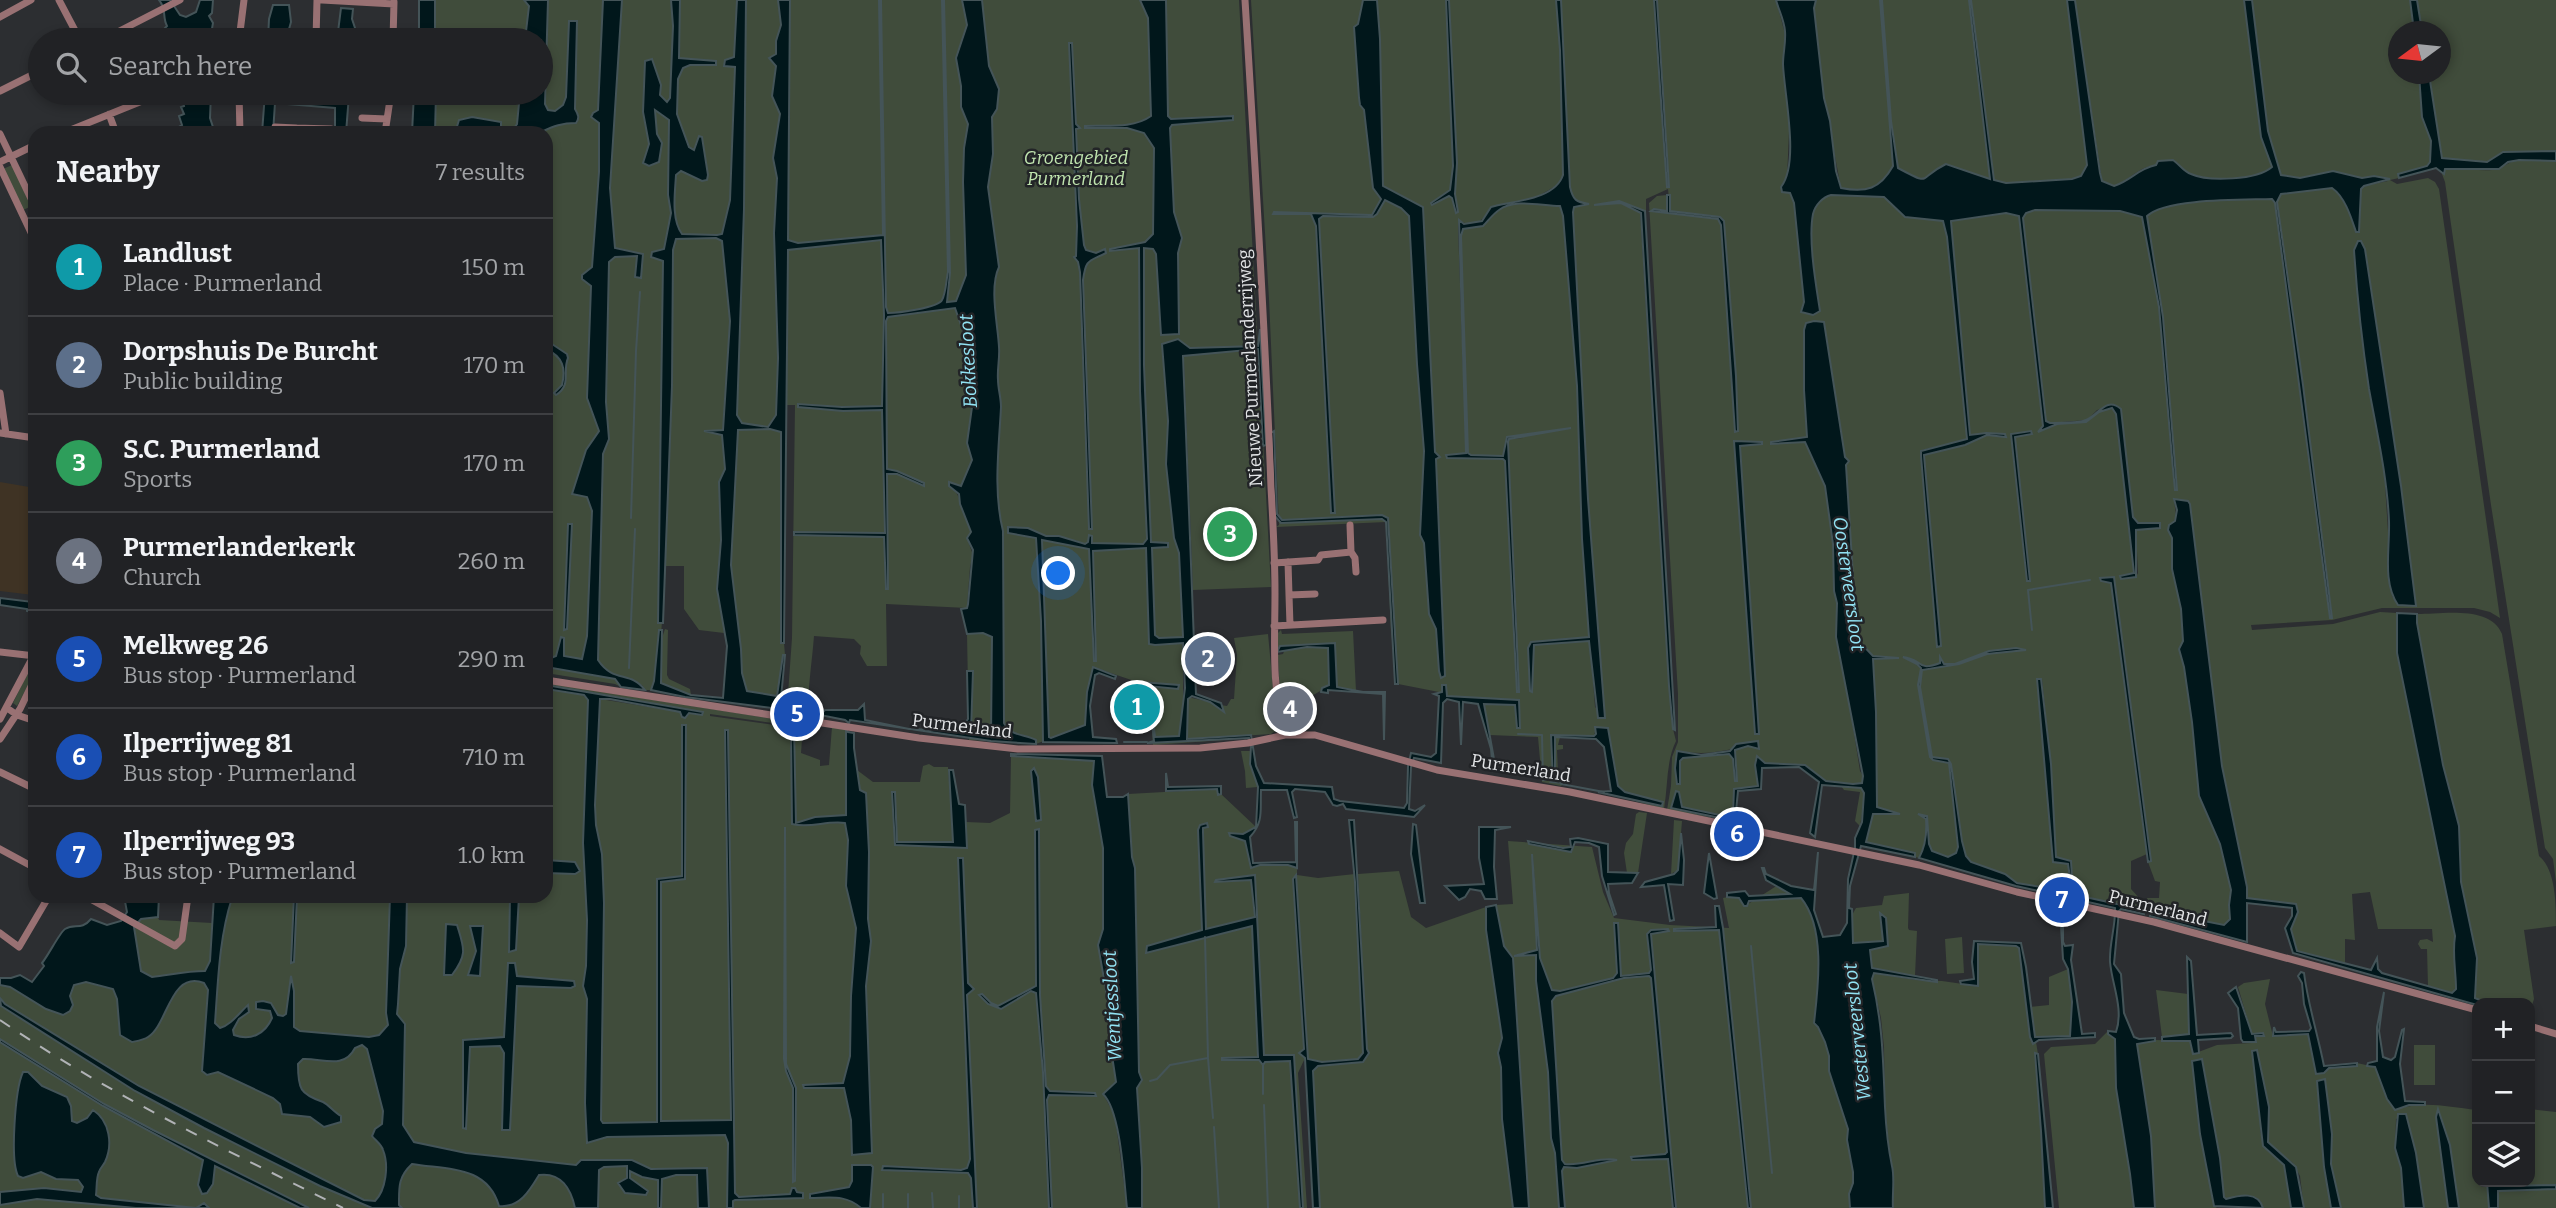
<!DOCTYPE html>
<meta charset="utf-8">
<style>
:root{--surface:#212225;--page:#2d2f32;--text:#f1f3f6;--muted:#a2a4a7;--line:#3e3f42;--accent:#2563eb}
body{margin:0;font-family:Bitter,serif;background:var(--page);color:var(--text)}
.controls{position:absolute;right:21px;bottom:21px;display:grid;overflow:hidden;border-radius:14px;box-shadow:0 4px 10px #0003}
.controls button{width:63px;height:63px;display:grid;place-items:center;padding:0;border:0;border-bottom:2px solid var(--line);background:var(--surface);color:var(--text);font:35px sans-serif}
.compass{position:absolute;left:2388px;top:21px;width:63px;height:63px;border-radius:50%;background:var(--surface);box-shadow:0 4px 10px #0003;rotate:255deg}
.you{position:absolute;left:1059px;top:574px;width:24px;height:24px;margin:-18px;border:5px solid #fff;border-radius:50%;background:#1a73e8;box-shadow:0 0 0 10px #1a73e833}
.badge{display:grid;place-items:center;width:46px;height:46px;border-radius:50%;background:var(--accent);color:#fff;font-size:23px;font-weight:700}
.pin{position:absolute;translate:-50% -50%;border:4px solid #fff;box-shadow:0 2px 7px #0006}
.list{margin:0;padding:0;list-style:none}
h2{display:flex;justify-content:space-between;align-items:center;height:91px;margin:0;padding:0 28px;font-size:30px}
h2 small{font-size:23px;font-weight:400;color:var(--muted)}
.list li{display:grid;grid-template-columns:46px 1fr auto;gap:21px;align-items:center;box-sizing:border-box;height:98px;padding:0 28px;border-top:2px solid var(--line)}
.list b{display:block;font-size:26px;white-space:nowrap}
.list p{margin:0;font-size:23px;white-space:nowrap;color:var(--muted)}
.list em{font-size:23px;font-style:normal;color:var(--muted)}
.icon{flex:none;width:38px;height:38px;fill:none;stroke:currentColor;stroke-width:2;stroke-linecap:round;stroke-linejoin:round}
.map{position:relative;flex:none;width:2556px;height:1208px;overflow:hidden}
.search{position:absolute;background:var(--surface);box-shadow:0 4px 10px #0003;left:28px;top:28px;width:525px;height:77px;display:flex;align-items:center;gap:18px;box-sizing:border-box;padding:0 24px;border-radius:38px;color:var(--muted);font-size:26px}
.panel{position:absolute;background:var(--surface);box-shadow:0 4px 10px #0003;left:28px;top:126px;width:525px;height:777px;border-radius:21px}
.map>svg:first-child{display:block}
</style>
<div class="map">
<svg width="2556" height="1208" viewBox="0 0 2556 1208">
<rect width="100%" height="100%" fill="#2c2e31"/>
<path fill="#3f3324" d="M 0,482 L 35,488 L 35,581 L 33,595 L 0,591 Z"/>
<path fill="#404c3b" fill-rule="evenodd" d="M 430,0 L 1239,0 L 1271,587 L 1193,590 L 1184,362 L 1183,356 L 1176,356 L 1189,640 L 1183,641 L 1183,696 L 1210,702 L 1223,711 L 1220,705 L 1227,706 L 1231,699 L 1234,699 L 1237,655 L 1234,638 L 1268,634 L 1277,730 L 1271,734 L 1225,737 L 1224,740 L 1153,745 L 1149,686 L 1093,667 L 1087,692 L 1085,725 L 1036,744 L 1036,740 L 998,733 L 991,741 L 969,740 L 967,634 L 983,633 L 996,638 L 973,303 L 960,321 L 969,348 L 972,407 L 967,443 L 972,460 L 961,486 L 950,483 C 959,494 968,517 971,532 L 967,538 L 973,555 L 970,567 L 967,608 L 886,604 L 887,666 L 867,666 L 860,654 L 861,646 L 854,639 L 814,636 C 812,662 808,686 808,712 L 787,708 L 792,638 L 795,405 L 783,405 L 781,642 L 784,643 L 785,655 L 783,655 L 777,696 L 747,691 L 742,673 L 741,649 L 731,565 L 738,429 L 770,429 L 768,427 L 730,425 L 732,236 L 675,239 L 716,238 L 722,241 L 730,321 L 722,438 L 725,469 L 719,482 L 721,540 L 717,589 L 723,616 L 724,633 L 699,630 L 684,609 L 684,566 L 666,566 L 661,635 L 662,638 L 665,629 L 668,630 L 667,675 L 669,679 L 690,689 L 691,695 L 661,683 L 651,690 L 645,690 L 642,685 L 618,683 L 621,687 L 615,684 L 546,673 L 546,133 L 421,133 L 424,93 L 541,93 L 541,40 L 428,40 ZM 1075,540 L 1085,544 L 1143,544 L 1093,551 L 1096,661 L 1090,552 L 1089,549 L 1078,546 Z
M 1251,0 L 1363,0 L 1358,24 L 1354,27 L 1359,98 L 1360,105 L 1364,110 L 1373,188 L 1381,199 L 1372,215 L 1274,212 L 1273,214 L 1311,214 L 1316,226 L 1332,513 L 1335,513 L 1319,219 L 1323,216 L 1373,217 L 1377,214 L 1385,200 L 1401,208 L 1409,216 L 1417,364 L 1424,451 L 1420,535 L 1424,543 L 1429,614 L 1436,629 L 1439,671 L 1442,677 L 1445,676 L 1436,458 L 1440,457 L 1435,452 L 1423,207 L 1394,191 L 1384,189 L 1382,182 L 1380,39 L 1377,0 L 1446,0 L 1453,166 L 1450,190 L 1433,205 L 1449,196 L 1452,198 L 1456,212 L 1458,212 L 1455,194 L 1457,163 L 1449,0 L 1556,0 L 1560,50 L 1563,175 L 1561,183 L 1533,199 L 1492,207 C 1484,220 1473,230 1459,220 L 1458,227 L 1466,453 L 1446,455 L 1504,459 L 1505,461 L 1517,692 L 1517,630 L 1508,442 L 1509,439 L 1523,438 L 1507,437 L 1503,456 L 1471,455 L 1468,453 L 1461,236 L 1463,229 L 1483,226 C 1488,221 1493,214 1499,210 C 1515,198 1541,206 1560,206 L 1563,216 L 1577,385 L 1582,385 L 1573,212 L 1573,207 L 1589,204 C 1576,201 1573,200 1570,187 L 1561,0 L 1654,0 L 1667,186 L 1669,186 L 1657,0 L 1776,0 L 1785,34 L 1783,60 L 1786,94 L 1790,108 L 1787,179 L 1794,203 L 1804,303 L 1801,311 L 1820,311 C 1816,285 1808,240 1813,214 C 1815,205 1823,197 1831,195 L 1884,197 L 1905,217 L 1943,221 L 1947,237 L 1967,439 L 1922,450 L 1940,646 L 1924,454 L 1965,445 L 1987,435 L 2006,436 L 1986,433 L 1970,435 L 1951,221 L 2006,213 L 2019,216 L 2043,427 L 2039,432 L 2057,424 L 2086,422 L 2099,412 L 2112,408 L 2116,414 L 2134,573 L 2121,576 L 2136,577 L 2138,573 L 2136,530 L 2159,528 L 2160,523 L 2138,523 L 2133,517 L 2121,409 L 2116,405 L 2097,410 L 2087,420 L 2050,423 L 2046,422 L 2023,218 L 2026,213 L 2035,210 L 2120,211 L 2142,217 L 2159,307 L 2173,469 L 2177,489 L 2163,317 L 2147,216 C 2168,196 2242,201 2272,199 L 2275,203 L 2330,617 L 2332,618 L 2303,385 L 2277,202 L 2281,194 L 2332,187 C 2345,197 2351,217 2356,232 L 2359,231 L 2361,189 L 2364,186 L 2388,181 L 2374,176 L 2362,178 L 2333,171 L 2300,178 L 2281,175 L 2268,131 L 2252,0 L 2410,0 L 2414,31 L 2398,32 L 2398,74 L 2419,74 L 2422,117 L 2431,141 L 2430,162 L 2427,166 L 2398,174 L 2399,178 L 2390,180 L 2397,184 L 2428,178 L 2435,182 L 2439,189 L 2500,618 L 2490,612 L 2474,608 L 2382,608 L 2332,620 L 2251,625 L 2252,630 L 2333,624 L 2380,612 L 2397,613 L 2397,653 L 2455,936 C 2452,953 2462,978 2453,993 L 2428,986 L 2427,949 L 2421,949 L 2418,944 L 2420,940 L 2427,939 L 2433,942 L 2432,929 L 2378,929 L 2370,892 L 2352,894 L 2355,940 L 2345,939 L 2345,963 L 2297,951 L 2291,929 L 2297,912 L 2296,904 L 2247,898 L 2247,887 L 2222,766 L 2190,504 L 2174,499 L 2176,516 L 2169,532 L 2172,538 L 2172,569 L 2181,609 L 2183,641 L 2179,649 L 2184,667 L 2192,722 L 2199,796 L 2220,844 L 2231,890 L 2229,905 L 2230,919 L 2224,925 L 2151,912 L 2147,898 L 2159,898 L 2160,882 L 2155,881 L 2148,862 L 2151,860 L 2113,581 L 2114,579 L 2108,581 L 2111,583 L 2147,854 L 2131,861 L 2131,889 L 2142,901 L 2145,910 L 2076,895 L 2072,892 L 2072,883 L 2066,891 L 2017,883 L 2005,874 L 1971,862 L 1959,847 L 1955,854 L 1947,857 L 1932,851 L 1929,844 L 1926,816 L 1919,815 L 1926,819 C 1927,832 1925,847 1919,858 L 1915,857 L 1914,853 L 1866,842 L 1873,814 L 1900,814 L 1877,807 L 1876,712 L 1873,658 L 1898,658 L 1873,656 L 1857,639 L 1846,465 L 1849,461 L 1845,457 L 1839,422 L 1804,330 L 1804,390 L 1807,438 L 1771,442 L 1771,444 L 1805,442 L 1825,486 L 1833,544 L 1834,591 L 1837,603 L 1836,637 L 1842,659 L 1860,771 L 1863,776 L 1862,783 L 1853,784 L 1826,781 L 1795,764 L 1765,763 L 1757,757 L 1755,765 L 1758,787 L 1735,789 L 1733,814 L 1724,816 L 1682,807 L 1679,792 L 1676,791 L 1671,808 L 1714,818 L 1667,810 L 1671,786 L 1672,757 L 1678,742 L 1678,694 L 1649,203 L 1657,196 L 1667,195 L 1667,211 L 1654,209 L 1651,211 L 1718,219 L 1721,225 L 1732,389 L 1738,431 L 1736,376 L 1724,221 L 1720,217 L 1670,211 L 1668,189 L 1646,199 L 1646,212 L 1640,210 L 1669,686 L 1673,729 L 1676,741 C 1666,761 1668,786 1664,809 L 1628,799 L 1661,806 L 1663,802 L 1625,792 L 1618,786 L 1608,728 L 1596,728 L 1594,736 L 1551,735 L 1553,780 L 1551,782 L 1563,784 L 1561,786 L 1542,782 L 1538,737 L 1490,735 L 1484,704 L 1515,705 L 1519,728 L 1518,700 L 1447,696 L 1446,685 L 1443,692 L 1439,692 L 1398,684 L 1391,633 L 1386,522 L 1276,527 L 1279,525 L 1269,299 ZM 2361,241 L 2365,249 L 2401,486 L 2411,572 L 2399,605 L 2392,596 L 2384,468 L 2369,388 ZM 2031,434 L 2015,437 L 2030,580 L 2027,581 L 2011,435 ZM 1744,495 L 1759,734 L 1747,614 ZM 1582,539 L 1596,617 L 1605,718 L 1595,707 L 1590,641 L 1533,645 L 1532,691 L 1530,691 L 1528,649 L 1531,642 L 1589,637 ZM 2038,679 L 2042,679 L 2051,764 L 2056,857 L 2071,861 L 2070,878 L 2068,864 L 2053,861 ZM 1758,741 L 1757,748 L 1748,746 L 1735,749 L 1736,781 L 1733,758 L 1729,754 L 1683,758 L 1680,761 L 1680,783 L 1678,751 C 1709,756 1728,751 1758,741 Z
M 1816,0 L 1880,0 L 1893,166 C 1879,190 1866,193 1841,188 L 1824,98 L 1814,8 Z
M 1882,0 L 1969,0 L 1990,179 L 1946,165 C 1922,182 1923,182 1898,168 L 1891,121 Z
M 1971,0 L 2067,0 L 2087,165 L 2081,176 C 2060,184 2015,186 1994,180 Z
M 2075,0 L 2244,0 L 2261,137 L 2273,167 C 2253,184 2218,180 2194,175 C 2182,173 2170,167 2157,166 C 2141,164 2129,181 2114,186 L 2102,181 Z
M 2417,0 L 2556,0 L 2556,151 L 2503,152 L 2487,162 L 2441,158 L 2429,74 L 2440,74 L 2440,32 L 2422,31 Z
M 2519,160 L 2556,161 L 2556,882 L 2553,859 L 2545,848 L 2491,505 L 2445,182 L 2442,174 L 2445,169 C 2462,166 2481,173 2498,169 C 2506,166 2507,162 2519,160 Z
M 12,165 L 32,206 L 23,210 L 3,169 Z
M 2417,614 C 2442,614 2491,605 2502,634 L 2539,856 C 2556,870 2556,905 2556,926 L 2524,930 L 2534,999 L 2530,1011 L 2530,1003 L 2487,1003 L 2475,998 L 2476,982 L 2461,882 L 2459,826 L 2443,765 L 2417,623 Z
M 1281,630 L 1282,634 L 1353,631 L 1356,691 L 1337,687 L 1334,643 L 1277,651 L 1277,634 Z
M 1307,647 L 1328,648 L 1329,686 L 1308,698 L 1307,715 L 1295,720 L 1295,716 L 1297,715 L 1293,700 L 1287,701 L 1285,693 L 1280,694 L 1288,718 L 1286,719 L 1280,694 L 1278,655 L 1283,654 L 1285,649 Z
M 33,662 L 35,663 L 35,672 L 17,706 L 13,703 Z
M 546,683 L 787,721 L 803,726 L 801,753 L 820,760 L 820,766 L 829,765 L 832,727 L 846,729 L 846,816 L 795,823 L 794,726 L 710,714 L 710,716 L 790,727 L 792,824 L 845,823 L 848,840 L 846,886 L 856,928 L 851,996 L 850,1056 L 843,1083 L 804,1085 L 804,1088 L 845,1088 L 851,1120 L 852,1155 L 872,1153 L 866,986 L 871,941 L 868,919 L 869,852 L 866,793 L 860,790 L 857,770 L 873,782 L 920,782 L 923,766 L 929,764 L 934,767 L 948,767 L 953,842 L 897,842 L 894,792 L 895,844 L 966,848 L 966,822 L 990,823 L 1010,813 L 1011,756 L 1094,761 L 1092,785 L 1103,848 L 1103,929 L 1098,946 L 1105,976 L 1116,1083 L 1103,1094 L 1115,1116 L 1127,1208 L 1052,1208 L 1047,1100 L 1049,1095 L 1096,1096 L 1095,1093 L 1049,1091 L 1046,1086 L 1045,1071 L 1044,1101 L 1049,1208 L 977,1208 L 967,995 L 974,989 L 968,983 L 963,858 L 958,858 L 970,1159 L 967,1168 L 961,1170 L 883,1166 L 883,1170 L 968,1173 L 971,1178 L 973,1208 L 870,1208 L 873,1167 L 852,1165 L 851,1184 L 832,1198 C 845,1196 851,1200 861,1208 L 733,1208 L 733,1201 L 735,1200 L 803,1198 L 803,1194 L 792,1188 L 790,1194 L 739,1197 L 735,1193 L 727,730 L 725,731 L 731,1120 L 661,1121 L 661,882 L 685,879 L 686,726 L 682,726 L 682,877 L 657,879 L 657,1122 L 603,1123 L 600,1112 L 604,903 L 602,854 L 596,825 L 595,805 L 600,699 L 680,712 L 682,717 L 689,713 L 702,715 L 703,712 L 546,685 ZM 786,827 L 786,1064 L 796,1088 L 793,1181 L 793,1088 L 786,1071 L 784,1059 Z
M 546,689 C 559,691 580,689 588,700 L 583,843 L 595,869 L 594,1129 L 731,1129 L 730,1208 L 381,1208 L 359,1200 L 138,1090 L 0,1002 L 0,980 L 46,997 L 133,928 L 141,919 L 158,917 L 159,920 L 212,923 L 213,925 L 222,896 L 546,896 L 546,866 L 575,867 L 574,862 L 546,860 Z
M 1555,737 L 1560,737 L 1558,745 L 1563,745 L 1563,749 L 1557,750 L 1558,772 L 1563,776 L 1563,783 L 1555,781 Z
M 1241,751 L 1250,751 L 1250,764 L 1258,787 L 1246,788 L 1245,771 Z
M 1841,786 L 1861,788 L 1864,793 L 1864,802 L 1860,826 L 1855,821 L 1860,792 L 1844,790 Z
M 1218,789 L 1218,795 L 1221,794 L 1256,827 L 1243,834 L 1229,833 L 1230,836 L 1245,841 L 1251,868 L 1260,865 L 1288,865 L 1297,868 L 1297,875 L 1318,878 L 1355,874 L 1363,1054 L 1358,1059 L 1322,1062 L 1308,1059 L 1307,1050 L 1296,876 L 1293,879 L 1304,1049 L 1300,1054 L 1305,1058 L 1298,1073 L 1307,1208 L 1136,1208 L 1121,956 L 1137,951 L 1135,868 L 1132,857 L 1128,794 ZM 1207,823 L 1208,827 L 1203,828 L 1203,832 L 1206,929 L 1255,917 L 1251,880 L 1215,882 L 1216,880 L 1255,875 L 1264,1056 L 1294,1055 L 1296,1109 L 1292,1058 L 1263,1059 L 1253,921 L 1147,948 L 1147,946 L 1202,930 L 1198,830 L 1200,825 Z
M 1639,812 L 1647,813 L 1638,873 L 1627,873 L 1624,853 L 1626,843 L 1633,834 L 1636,814 Z
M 1674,820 L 1682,821 L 1678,870 L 1671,874 Z
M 1508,841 L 1592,847 L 1603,892 L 1614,918 L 1670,925 L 1729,928 L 1723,898 C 1734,896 1739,896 1745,906 L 1778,885 L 1790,893 L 1788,896 L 1763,897 L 1801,898 C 1826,929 1818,987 1814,1023 L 1818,1027 L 1825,1042 L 1829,1056 L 1829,1071 L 1848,1129 L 1847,1141 L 1853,1172 L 1853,1183 L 1849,1194 L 1850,1208 L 1751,1208 L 1722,931 L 1719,933 L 1748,1208 L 1676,1208 L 1651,934 L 1668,929 L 1647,934 L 1651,970 L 1649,973 L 1621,976 L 1618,923 L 1617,973 L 1613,978 L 1560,991 L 1552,990 L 1540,958 L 1533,856 L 1537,951 L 1515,955 L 1536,955 L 1536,981 L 1548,1072 L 1551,1138 L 1555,1153 L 1559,1208 L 1529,1208 L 1513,958 L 1504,946 L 1496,905 L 1513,904 Z
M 1399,871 L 1411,917 L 1426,928 L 1486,907 L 1486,930 L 1502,1038 L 1498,1053 L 1501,1067 L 1502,1119 L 1513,1208 L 1320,1208 L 1313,1071 L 1317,1066 L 1363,1062 L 1369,1053 L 1367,1049 L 1358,874 Z
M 1909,893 L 1908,928 L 1909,930 L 1917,931 L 1915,976 L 1872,968 L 1870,950 L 1883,941 L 1853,944 L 1852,915 L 1856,908 L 1882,905 L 1884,896 Z
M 1962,937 L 1964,973 L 1947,974 L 1945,939 Z
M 1978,943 L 2016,946 L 2019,948 L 2030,1037 L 2036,1042 L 2038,1054 L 2035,1054 L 2041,1131 L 2045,1208 L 1893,1208 L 1893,1184 L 1885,1108 L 1884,1047 L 1881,1018 L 1872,979 L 1874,973 L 1916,980 L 1942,981 L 1977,986 Z
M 2068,969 L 2072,1002 L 2070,1036 L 2035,1037 L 2030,1007 L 2049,1005 L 2049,977 Z
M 1649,976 L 1651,978 L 1667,1152 L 1666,1154 L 1631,1158 L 1668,1159 L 1673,1208 L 1565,1208 L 1562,1171 L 1564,1167 L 1577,1168 L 1617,1159 C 1599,1159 1583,1166 1565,1164 L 1562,1160 L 1552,1001 L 1556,996 L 1624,978 Z
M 2270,979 L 2265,1004 L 2273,1036 L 2308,1034 L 2317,1074 L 2329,1068 L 2357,1066 L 2357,1063 L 2375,1067 L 2387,1099 L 2395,1110 C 2424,1100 2447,1107 2477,1110 L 2477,1182 L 2487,1182 L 2489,1208 L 2459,1208 L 2455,1182 L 2439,1132 L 2448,1208 L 2424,1208 L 2416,1153 L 2406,1114 L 2396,1119 L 2395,1148 L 2401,1168 L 2404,1208 L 2341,1208 L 2331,1164 L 2332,1134 L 2324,1079 L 2317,1081 L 2324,1167 L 2331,1208 L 2304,1208 L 2300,1176 L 2293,1163 L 2268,1143 L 2266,1134 L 2269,1106 L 2260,1109 L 2260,1129 L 2263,1146 L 2284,1165 L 2291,1208 L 2263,1208 L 2260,1201 L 2232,1197 L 2226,1199 L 2222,1192 L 2220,1158 L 2201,1059 L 2192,1062 L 2214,1206 L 2217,1208 L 2155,1208 L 2151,1136 L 2137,1044 L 2156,1040 L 2191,1041 L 2193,1054 L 2217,1045 L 2251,1043 L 2255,1036 L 2264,1033 L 2252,1034 L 2238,987 L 2244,983 Z
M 2156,990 L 2188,994 L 2189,1034 L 2162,1037 Z
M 0,1005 L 135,1091 L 320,1186 L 372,1208 L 309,1208 L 216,1163 L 302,1208 L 196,1208 L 101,1198 C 80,1184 25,1194 0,1196 L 0,1042 L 121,1115 L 164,1137 L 104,1104 L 0,1039 Z
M 2108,1031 L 2115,1039 L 2116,1088 L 2130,1174 L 2134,1208 L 2059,1208 L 2044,1054 L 2051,1047 L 2095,1044 Z
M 2414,1045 L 2435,1045 L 2435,1085 L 2414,1085 Z
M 2530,1109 L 2556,1112 L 2556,1185 L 2501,1186 L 2499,1182 L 2530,1182 Z
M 2556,1189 L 2556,1208 L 2498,1208 L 2497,1191 Z
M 37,1199 L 136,1208 L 0,1208 L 0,1205 Z"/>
<path fill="#01171b" stroke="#445458" stroke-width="2" d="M 159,0 L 170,0 L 180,15 L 186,17 L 196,12 L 200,0 L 213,0 L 212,13 L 209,16 L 213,23 L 210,40 L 166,40 L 165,37 L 168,34 L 165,28 L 167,26 C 162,17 167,9 159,0 Z
M 419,0 L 435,0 L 435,40 L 419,40 Z
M 524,0 L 548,0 L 545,104 L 548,110 L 555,111 L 563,105 L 566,97 L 569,21 L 577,21 L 575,109 C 578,114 580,118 576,123 C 562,123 554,126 541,132 C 535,135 524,133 517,133 L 514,128 L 517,124 L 520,93 L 541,93 L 541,40 L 525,40 L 529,6 Z
M 603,0 L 622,0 L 610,188 L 615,248 L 643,254 L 641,278 L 635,277 L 637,256 L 615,257 L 609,262 L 606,402 L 609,439 L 603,454 L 598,660 C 614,684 630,670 645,690 L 621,687 L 615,679 L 546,667 L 546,660 L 556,656 L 561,637 L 564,638 L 564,656 L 582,659 L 587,636 L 592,511 L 587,497 L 572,494 L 586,450 L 599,431 L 587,398 L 591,286 L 582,279 L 582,275 L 592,267 L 599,172 L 599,123 L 591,117 L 593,113 L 598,110 Z
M 671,0 L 680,0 L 679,58 L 716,61 L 716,65 L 690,65 L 683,68 L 678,79 L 677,114 L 689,147 L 694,150 L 699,136 L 702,137 L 708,175 L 707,180 L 702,181 L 681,171 L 676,175 C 675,193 671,219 682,234 L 717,235 L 722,234 L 730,200 L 735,67 L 724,66 L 725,60 L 734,57 L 737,0 L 746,0 L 744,209 L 737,415 L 742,423 L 768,427 L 776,415 L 778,358 L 774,233 L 777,178 L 773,158 L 780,114 L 772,96 L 776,66 L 769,58 L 776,54 L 776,41 L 781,25 L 778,0 L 790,0 L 788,240 L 798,243 L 883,235 L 879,0 L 881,0 L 886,307 L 888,313 C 897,313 938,308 942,300 C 946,293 946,281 948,272 L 942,0 L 944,0 L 950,273 L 947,302 L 956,301 L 966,275 L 963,182 L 964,148 L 968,124 L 961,107 L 961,86 L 956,58 L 967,25 L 962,0 L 982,0 L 989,66 L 999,89 L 997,109 L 992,117 L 993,154 L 988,187 L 999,267 C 989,288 998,325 999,347 C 1000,358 997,369 998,380 C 998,389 1001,397 1001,407 C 999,447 993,491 1003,531 L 1004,723 C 1010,736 1024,734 1036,740 L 1036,744 L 991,741 L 850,720 L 849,723 L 845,720 L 820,715 L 825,710 L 858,710 L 864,704 L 865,720 L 909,729 L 959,731 L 968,719 L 967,671 L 973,671 L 971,732 L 991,737 L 992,637 L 983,633 L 967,634 L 961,609 L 967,608 L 968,604 L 973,550 L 967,538 L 971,532 L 960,504 L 959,494 L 949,486 L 949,482 L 961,486 L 972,460 L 967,443 L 972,407 L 969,348 L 955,308 L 888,317 L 886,321 L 887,469 L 897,471 L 924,483 L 924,486 L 897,474 L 887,474 L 888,589 L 886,589 L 884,537 L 794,535 L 794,532 L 885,533 L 882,410 L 843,411 L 798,407 L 798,404 L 842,407 L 882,406 L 884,315 L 881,240 L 788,250 L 784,643 L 781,643 L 781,432 L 770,429 L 738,430 L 731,565 L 741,649 L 742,673 L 747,691 L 777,696 L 783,655 L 785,655 L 780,709 L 685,697 L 651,690 L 654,681 L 659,630 L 662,630 L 661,683 L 691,695 L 723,698 L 727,646 L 717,589 L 721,540 L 719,482 L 725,469 L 722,435 L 704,431 L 723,430 L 730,321 L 722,241 L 716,238 L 676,239 L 673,250 L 672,386 L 663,623 L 658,623 L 663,261 L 651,257 L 652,252 L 664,249 L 671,213 L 668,195 L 669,120 L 655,110 L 657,134 L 662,143 L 659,162 L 649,166 L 643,163 L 649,144 L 643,112 L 645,61 L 652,59 L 661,85 L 660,95 L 667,102 L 670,98 L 673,26 Z
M 1140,0 L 1166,0 L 1168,116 L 1171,119 L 1233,116 L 1233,120 L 1172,125 L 1170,128 L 1174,212 L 1182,238 L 1178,253 L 1179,334 L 1161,335 L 1156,254 L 1153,249 L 1144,248 L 1144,365 L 1151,542 L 1168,543 L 1168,547 L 1152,548 L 1155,635 L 1159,638 L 1183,637 L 1179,553 L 1174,538 L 1166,464 L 1168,421 L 1162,344 L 1178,339 L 1190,348 L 1258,346 L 1260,329 L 1266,445 L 1263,446 L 1258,349 L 1183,356 L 1196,694 L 1221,703 L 1224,712 L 1210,702 L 1192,696 L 1188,699 L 1187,739 L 1251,735 L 1256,766 L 1264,783 L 1332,787 L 1334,799 L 1340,801 L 1404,808 L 1407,803 L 1408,766 L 1411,753 L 1431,757 L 1436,753 L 1439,696 L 1434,694 L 1442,692 L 1442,685 L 1446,685 L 1447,696 L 1519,700 L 1520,728 L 1517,728 L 1515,705 L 1484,704 L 1496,770 L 1493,771 L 1491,749 L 1478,704 L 1463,702 L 1461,745 L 1459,702 L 1447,699 L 1443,703 L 1441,763 L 1414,758 L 1411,767 L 1409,809 L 1415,811 L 1425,805 L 1414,817 L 1346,809 L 1343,804 L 1337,806 L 1333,805 L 1325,792 L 1295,789 L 1292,792 L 1297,817 L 1294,818 L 1287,790 L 1261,790 C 1260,810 1264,822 1250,837 L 1253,863 L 1296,862 L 1295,822 L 1297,822 L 1297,868 L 1288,865 L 1260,865 L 1251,868 L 1245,841 L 1230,836 L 1229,833 L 1243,834 L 1256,827 L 1258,787 L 1250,764 L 1251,746 L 1249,738 L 1147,743 L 1154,741 L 1148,688 L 1141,686 L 1141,682 L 1179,685 L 1178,689 L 1149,686 L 1155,737 L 1179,736 L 1185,688 L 1183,643 L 1155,645 L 1149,644 L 1146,548 L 1093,551 L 1096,661 L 1094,661 L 1089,549 L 1042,540 L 1049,737 L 1051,738 L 1085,725 L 1087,692 L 1093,667 L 1116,676 L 1115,679 L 1099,673 L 1095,675 L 1090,706 L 1093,737 L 1116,739 L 1117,743 L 1043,742 L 1041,621 L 1036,538 L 1008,533 L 1008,527 L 1028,528 L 1046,536 L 1059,536 L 1085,544 L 1088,542 L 1089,535 L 1092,536 L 1092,543 L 1143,544 L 1147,539 L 1140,391 L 1139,248 L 1110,251 L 1110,249 L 1145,242 L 1153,234 L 1154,148 L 1144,133 L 1127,128 L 1085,128 L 1085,126 C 1106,125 1133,129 1151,116 L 1148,18 Z
M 1363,0 L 1377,0 L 1380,39 L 1383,186 L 1423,207 L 1435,452 L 1440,457 L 1436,459 L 1445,676 L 1441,678 L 1439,671 L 1436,629 L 1429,614 L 1424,543 L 1420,535 L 1424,451 L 1417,364 L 1409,216 L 1401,208 L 1385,200 L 1377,214 L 1373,217 L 1323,216 L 1319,219 L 1335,513 L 1331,513 L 1316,226 L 1311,214 L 1273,214 L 1274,212 L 1372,215 L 1381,199 L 1373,188 L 1364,110 L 1360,105 L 1359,98 L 1354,27 L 1358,24 Z
M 1446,0 L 1449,0 L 1457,163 L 1455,194 L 1458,212 L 1456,213 L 1452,198 L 1449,196 L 1432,205 L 1431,203 L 1450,190 L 1453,166 Z
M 1556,0 L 1561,0 L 1570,187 C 1573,200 1576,202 1589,204 L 1574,207 L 1573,212 L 1588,499 L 1605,718 L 1598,718 L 1589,641 L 1534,645 L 1532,692 L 1530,691 L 1528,648 L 1531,642 L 1589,637 L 1582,539 L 1577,386 L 1563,216 L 1560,206 C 1541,206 1515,198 1499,210 C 1493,214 1488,221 1483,226 L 1463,229 L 1461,236 L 1468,453 L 1471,455 L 1503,456 L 1507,437 L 1571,428 L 1509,439 L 1508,442 L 1519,692 L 1517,692 L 1505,461 L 1503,459 L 1447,458 L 1446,455 L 1466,453 L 1459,220 L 1464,224 L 1482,221 L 1491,207 C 1512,201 1555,200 1563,175 L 1560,50 Z
M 1654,0 L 1657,0 L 1669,187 L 1667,187 Z
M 1776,0 L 1816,0 L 1814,8 L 1824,98 L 1830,121 L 1836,171 L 1841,188 C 1866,193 1880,189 1893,166 L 1880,0 L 1882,0 L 1891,121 L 1898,168 C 1933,187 1917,178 1946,164 L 1990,179 L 1969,0 L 1971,0 L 1994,180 L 2006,183 L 2072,179 L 2081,176 L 2087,165 L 2067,0 L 2075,0 L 2100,173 L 2102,181 L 2114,186 C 2132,180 2137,169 2156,165 L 2158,161 L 2173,160 C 2179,164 2184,172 2191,174 C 2209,182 2257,180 2272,167 L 2261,137 L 2244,0 L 2252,0 L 2268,131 L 2281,175 L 2300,178 L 2333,171 L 2362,178 L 2374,176 L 2390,179 L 2364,186 L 2361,189 L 2359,232 L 2356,232 C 2351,217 2345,197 2332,188 L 2281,194 L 2277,202 L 2303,385 L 2332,618 L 2330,618 L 2275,203 L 2272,199 C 2244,200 2166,198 2147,216 L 2163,317 L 2177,490 L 2175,490 L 2173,469 L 2159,307 L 2142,217 L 2120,211 L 2035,210 L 2026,213 L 2023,218 L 2046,421 L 2050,423 C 2061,422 2077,424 2086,420 C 2099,415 2106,396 2121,409 L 2133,517 L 2138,523 L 2160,523 L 2160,528 L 2136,530 L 2136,577 L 2121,579 L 2120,576 L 2134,573 L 2116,414 L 2112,408 L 2099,412 L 2086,422 L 2057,424 L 2038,432 L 2043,426 L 2019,216 L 2006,213 L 1951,221 L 1970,435 L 1986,433 L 2005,434 L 2006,437 L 1987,435 L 1965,445 L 1924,455 L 1941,646 L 1937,647 L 1921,456 L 1921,451 L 1967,439 L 1947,237 L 1943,221 L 1905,217 L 1884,197 L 1831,195 C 1823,197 1815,205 1813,214 C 1808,240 1816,285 1820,311 L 1813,315 L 1801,312 L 1804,302 L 1794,203 L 1790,193 L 1782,192 L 1781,187 C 1800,163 1784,94 1783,64 C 1783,53 1786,43 1785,31 C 1784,20 1779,11 1776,0 Z
M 2410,0 L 2417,0 L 2422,31 L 2414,31 Z
M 273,5 L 289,5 L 291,22 L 286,40 L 268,40 L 269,19 Z
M 341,8 L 353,9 L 352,19 L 356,31 L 351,40 L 337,40 Z
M 1069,43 L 1072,43 L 1076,124 L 1080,128 L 1076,129 L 1079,199 L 1084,245 L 1086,250 L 1096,253 L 1105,249 L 1106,253 C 1088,262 1086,259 1083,280 L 1092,529 L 1089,529 L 1080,272 L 1078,262 L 1074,257 L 1076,256 L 1077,226 Z
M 2419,74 L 2429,74 L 2442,158 L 2487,162 L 2503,152 L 2556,151 L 2556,161 L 2519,160 L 2508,162 L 2499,169 L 2445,169 L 2444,174 L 2436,168 L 2399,178 L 2398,174 L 2427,166 L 2430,162 L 2431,141 L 2422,117 Z
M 189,93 L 211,93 L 210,118 L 215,133 L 179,133 L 177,128 L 182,125 L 179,116 L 184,114 L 181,107 L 184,106 L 183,101 Z
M 265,93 L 369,93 L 349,95 L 346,133 L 335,133 L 335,108 L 275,103 L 273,133 L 262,133 Z
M 414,93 L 436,93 L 435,133 L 412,133 Z
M 472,117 L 501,122 L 501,129 L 474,127 L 466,133 L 455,133 L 459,120 Z
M 1667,195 L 1670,195 L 1670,211 L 1720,217 L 1724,221 L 1736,376 L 1738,431 L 1735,432 L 1721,225 L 1718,219 L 1651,211 L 1654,209 L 1667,211 Z
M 1619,201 L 1645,211 L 1675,730 L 1673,729 L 1669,686 L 1641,213 L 1621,203 L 1594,205 Z
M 2358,241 L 2361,241 L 2365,249 L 2401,486 L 2416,606 L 2398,605 C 2382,582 2390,549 2389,521 C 2387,476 2377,433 2369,389 C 2362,343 2357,296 2354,250 Z
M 1814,321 L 1824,322 L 1845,457 L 1849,461 L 1846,465 L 1857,639 L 1873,656 L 1899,658 L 1873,659 L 1876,712 L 1877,807 L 1900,814 L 1873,814 L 1866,842 L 1915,853 L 1915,857 L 1861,846 L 1850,886 L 1849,908 L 1852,909 L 1853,943 L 1883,941 L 1880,913 L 1886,918 L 1888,946 L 1870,950 L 1872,968 L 1937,980 L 1937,982 L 1874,973 L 1872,979 C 1883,1026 1883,1060 1885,1107 C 1886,1127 1888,1147 1892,1166 C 1895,1178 1892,1195 1893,1208 L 1850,1208 L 1849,1194 L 1853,1183 L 1853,1172 L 1847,1140 L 1848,1129 L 1829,1071 L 1829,1056 L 1825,1042 L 1818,1027 L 1814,1023 C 1818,988 1826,928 1801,898 L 1749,901 L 1747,906 L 1744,906 L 1739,898 L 1727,897 L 1727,893 L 1745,891 L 1749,896 L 1790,894 L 1766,880 L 1762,868 L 1764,868 L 1766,874 L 1791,886 L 1814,890 L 1818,852 L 1814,910 L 1823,937 L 1840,935 L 1847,923 L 1848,879 L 1855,848 L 1855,838 L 1862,822 L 1864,793 L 1861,788 L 1822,785 L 1815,837 L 1810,833 L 1819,782 L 1799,767 L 1762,768 L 1761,789 L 1738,791 L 1735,821 L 1671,808 L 1676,791 L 1679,792 L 1682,807 L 1724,816 L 1733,814 L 1734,789 L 1758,786 L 1755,765 L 1757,756 L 1765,763 L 1805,765 L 1826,781 L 1853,784 L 1862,783 L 1863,776 L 1836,637 L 1837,603 L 1834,591 L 1833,544 L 1825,486 L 1805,442 L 1771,444 L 1771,442 L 1807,437 L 1804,390 L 1804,330 L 1806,323 Z
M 546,340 L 567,354 L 568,358 C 562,372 572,385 556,395 L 554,393 L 562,385 C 566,368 563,357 546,349 Z
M 1274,431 L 1277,514 L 1282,520 L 1382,515 L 1388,518 L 1398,684 L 1395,684 L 1386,522 L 1382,519 L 1281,523 L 1274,515 L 1271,433 Z
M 2031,431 L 2032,434 L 2015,437 L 2030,581 L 2027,581 L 2011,434 Z
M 1734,441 L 1762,442 L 1762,444 L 1740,446 L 1759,734 L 1755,734 Z
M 2174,499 L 2188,501 L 2190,504 L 2222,766 L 2247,887 L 2247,898 L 2296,904 L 2298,912 L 2291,929 L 2297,951 L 2371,970 L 2377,958 L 2378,969 L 2382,973 L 2452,993 L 2456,989 C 2456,971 2452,954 2455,936 L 2397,653 L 2397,613 L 2417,614 L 2417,623 L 2443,765 L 2459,826 L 2461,882 L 2477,958 L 2475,998 L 2487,1003 L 2477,1005 L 2293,953 L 2285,928 L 2292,916 L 2292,908 L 2247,903 L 2247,942 L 2150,916 L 2151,912 L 2158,912 L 2224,925 L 2230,919 L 2229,905 L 2231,890 L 2220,844 L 2199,796 L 2192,722 L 2184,667 L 2179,649 L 2183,641 L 2181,609 L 2172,569 L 2172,538 L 2168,530 L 2169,525 L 2175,521 L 2177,510 Z
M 568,524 L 572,524 L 567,629 L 564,630 Z
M 2114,577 L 2151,861 L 2148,862 L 2111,583 L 2101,581 L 2100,578 Z
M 0,598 L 33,602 L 31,612 L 27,611 L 27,609 L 0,605 Z
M 1335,643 L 1337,687 L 1363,692 L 1385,692 L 1384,740 L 1383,694 L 1328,690 L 1328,693 L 1321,692 L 1322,688 L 1329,685 L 1328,648 L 1307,647 L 1277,652 L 1280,646 Z
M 2016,648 L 2026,650 L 1987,654 L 1959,664 L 1922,670 L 1920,687 L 1932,757 L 1948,759 L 1951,764 L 1962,841 L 1966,856 L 1971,862 L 2005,874 L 2017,883 L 2066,891 L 2070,882 L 2072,892 L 2076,895 L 2145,910 L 2144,914 L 2121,909 L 2119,911 L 2114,964 L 2121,974 L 2124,1013 L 2134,1037 L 2139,1039 L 2155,1038 L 2155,1041 L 2137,1044 L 2151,1136 L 2155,1208 L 2134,1208 L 2130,1174 L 2116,1088 L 2115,1039 L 2108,1034 L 2108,1031 L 2116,1032 C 2124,1009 2112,985 2110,962 C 2109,944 2116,925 2115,908 L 2016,886 L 1919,858 C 1925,847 1927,832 1926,819 L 1918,814 L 1927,816 L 1929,844 L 1932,851 L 1948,857 L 1956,853 L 1958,847 L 1949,763 L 1933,760 L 1930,757 L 1918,685 L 1921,668 L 1917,664 L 1903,657 C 1923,659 1916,672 1940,663 L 1940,657 L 1944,664 L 1955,664 L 1989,651 Z
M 2037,679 L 2041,679 L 2051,764 L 2056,857 L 2071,861 L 2072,878 L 2070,878 L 2068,864 L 2053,862 Z
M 546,685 L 703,712 L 702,715 L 689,713 L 685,718 L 682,717 L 680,712 L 610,699 L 600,699 L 595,805 L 596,825 L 602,854 L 604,903 L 601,1120 L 603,1123 L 657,1122 L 657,879 L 682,876 L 682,725 L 686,725 L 685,879 L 661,882 L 661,1121 L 731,1120 L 725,730 L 728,730 L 735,1193 L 739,1197 L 790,1194 L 792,1188 L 795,1188 L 797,1192 L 803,1193 L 803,1198 L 735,1200 L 733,1201 L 733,1208 L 727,1208 L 728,1143 L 725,1135 L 607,1137 L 587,1143 L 585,1103 L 587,999 L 583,986 L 586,966 L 587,920 L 583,843 L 588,700 L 584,695 L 546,689 Z
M 787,724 L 794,726 L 796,823 L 815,817 L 846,815 L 846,729 L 848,732 L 854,733 L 854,748 L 860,790 L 866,793 L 869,852 L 868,919 L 871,941 L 866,986 L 872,1153 L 852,1155 L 851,1120 L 844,1088 L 804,1088 L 803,1085 L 843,1083 L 850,1056 L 851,996 L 856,928 L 846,886 L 848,840 L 845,823 C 827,820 810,829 792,824 L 791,731 Z
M 1595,727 L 1608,728 L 1618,786 L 1625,792 L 1663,802 L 1662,806 L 1598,792 L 1611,791 L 1604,747 L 1596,739 L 1555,737 L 1555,781 L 1563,783 L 1551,782 L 1553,780 L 1551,735 L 1594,736 L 1596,734 Z
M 1758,741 L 1759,749 L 1748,746 L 1735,750 L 1737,781 L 1735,781 L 1733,759 L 1729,754 L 1683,758 L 1680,761 L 1680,784 L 1677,784 L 1675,768 L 1677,751 L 1701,755 L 1730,751 L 1736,744 Z
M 1011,754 L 1102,756 L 1107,797 L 1123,797 L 1128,794 L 1132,857 L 1135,868 L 1139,1072 L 1142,1080 L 1137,1088 L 1142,1168 L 1142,1208 L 1127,1208 C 1124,1182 1121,1111 1103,1094 L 1116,1082 L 1109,1036 L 1110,1013 L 1098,945 L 1103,929 L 1103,848 L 1092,785 L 1094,761 L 1011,756 Z
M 1034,768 L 1038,777 L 1041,820 L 1036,821 L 1031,771 Z
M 949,770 L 953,770 L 959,804 L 965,805 L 967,848 L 895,845 L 892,792 L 895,792 L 897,842 L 953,842 Z
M 1166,773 L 1168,787 L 1221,786 L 1221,794 L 1218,795 L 1217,789 L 1166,791 Z
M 1349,820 L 1354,820 L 1367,1049 L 1369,1053 L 1363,1062 L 1318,1066 L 1313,1071 L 1320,1208 L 1313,1208 L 1305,1058 L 1299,1053 L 1304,1049 L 1293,879 L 1296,875 L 1308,1059 L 1322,1062 L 1358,1059 L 1363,1053 L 1355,882 Z
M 1207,823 L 1208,827 L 1203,828 L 1203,832 L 1206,929 L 1255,917 L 1251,880 L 1215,882 L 1216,880 L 1255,875 L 1264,1055 L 1294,1055 L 1303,1208 L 1300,1208 L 1290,1061 L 1265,1062 L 1263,1065 L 1259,1060 L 1222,1060 L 1222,1058 L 1258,1057 L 1252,926 L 1146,953 L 1147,946 L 1202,930 L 1198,830 L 1200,825 Z
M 1413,824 L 1416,825 L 1425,903 L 1420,903 L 1411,854 Z
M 785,827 L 786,1064 L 796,1088 L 795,1181 L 793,1182 L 793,1088 L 786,1071 L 784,1059 Z
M 1479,827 L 1511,827 L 1495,830 L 1494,867 L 1497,899 L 1485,899 L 1481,891 L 1470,889 L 1465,897 L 1459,900 L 1445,886 L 1484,884 L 1479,858 Z
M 1039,829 L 1040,995 L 1046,1086 L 1050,1091 L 1095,1093 L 1096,1096 L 1049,1095 L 1047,1100 L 1052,1208 L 1049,1208 L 1043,1072 L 1036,993 L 1031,991 L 1001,1009 L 988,1004 L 979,995 L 982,994 L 991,1003 L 998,1006 L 1036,986 L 1035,830 Z
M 1681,833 L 1684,860 L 1683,885 L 1668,884 L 1674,920 L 1670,921 L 1664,885 L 1641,887 L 1645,882 L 1674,874 L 1678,870 Z
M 1578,838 L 1608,844 L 1608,872 L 1638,873 L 1632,883 L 1608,884 L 1609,893 L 1616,914 L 1614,915 L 1602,876 L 1599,847 L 1589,843 L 1575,842 L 1571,852 L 1529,844 L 1528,841 L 1563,848 L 1571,847 L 1570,839 Z
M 1709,853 L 1717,898 L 1714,899 L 1704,893 Z
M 1532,854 L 1540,958 L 1552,990 L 1560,991 L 1613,978 L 1617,973 L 1614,923 L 1618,923 L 1621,976 L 1649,973 L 1651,970 L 1647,934 L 1651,930 L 1668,929 L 1669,931 L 1651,934 L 1676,1208 L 1673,1208 L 1668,1159 L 1632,1160 L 1631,1157 L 1665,1154 L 1667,1152 L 1651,978 L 1649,976 L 1624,978 L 1556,996 L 1552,1001 L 1562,1160 L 1565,1164 C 1583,1166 1601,1156 1617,1160 L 1577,1168 L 1564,1167 L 1562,1171 L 1565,1208 L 1559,1208 L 1555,1153 L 1551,1138 L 1548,1072 L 1536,981 L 1536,955 L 1514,956 L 1537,950 Z
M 958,858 L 963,858 L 968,983 L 974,989 L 967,995 L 977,1208 L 973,1208 L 971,1178 L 968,1173 L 882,1170 L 883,1166 L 961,1170 L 967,1168 L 970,1159 Z
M 546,860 L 575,862 L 580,871 L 575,874 L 546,873 Z
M 124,896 L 159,896 L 158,917 L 141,919 L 134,927 L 141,971 L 152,977 C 170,975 186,971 205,971 L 210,961 L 214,896 L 236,896 L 232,898 C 219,938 218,982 215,1023 L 220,1028 C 231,1025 239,1013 248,1005 L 249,1012 L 239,1019 L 233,1030 L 234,1035 C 251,1041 265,1034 272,1018 L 270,1011 L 256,1009 L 256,1002 L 263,1001 L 271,1003 L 278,1015 L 283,1016 L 286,1014 L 291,976 L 294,991 L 294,1027 L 300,1031 L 369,1037 L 379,1035 L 388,1025 L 386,1013 L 390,896 L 407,896 L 406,946 L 400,969 L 398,1004 L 397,1014 L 405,1024 L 403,1125 L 414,1142 L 466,1153 L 576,1165 L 581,1160 L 632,1160 L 651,1169 L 707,1168 L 709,1208 L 698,1208 L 697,1175 L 676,1175 L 662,1179 L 661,1208 L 658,1208 L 658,1180 L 642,1177 L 630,1171 L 630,1178 L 648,1191 L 646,1195 L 625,1193 L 618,1183 L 627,1178 L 627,1166 L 604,1167 L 599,1170 L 598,1208 L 575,1208 C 571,1189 561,1172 539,1175 C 530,1190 520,1208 499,1206 C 487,1165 448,1170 412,1164 C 398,1177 399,1187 399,1205 L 402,1208 L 372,1208 L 320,1186 L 204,1128 L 135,1091 L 1,1006 L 0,998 L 5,1004 L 139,1086 L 364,1200 L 375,1201 C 386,1190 389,1165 383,1150 C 382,1145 375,1140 372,1136 L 375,1129 L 382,1124 L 383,1111 L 367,1049 L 362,1045 L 355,1048 C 344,1070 322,1058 303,1059 L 298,1064 C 298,1089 300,1094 323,1102 C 329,1105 334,1112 341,1116 L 341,1122 L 324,1127 L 310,1117 L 282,1114 L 280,1104 L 273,1098 L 218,1072 L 207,1075 L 202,1071 L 208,990 L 204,983 C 170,970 168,1025 148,1037 C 144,1040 137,1041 132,1042 L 120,1035 L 117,999 L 113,989 L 86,982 L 74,985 L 70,996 L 73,1005 L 70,1011 L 63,1015 L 46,1009 L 10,987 L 0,985 L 0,978 L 11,978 L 20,975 L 32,982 L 44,966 L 42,963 C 48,956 60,932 65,929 C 75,923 81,931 91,919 L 107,925 L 121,921 L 127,912 Z
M 294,896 L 297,896 L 294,962 L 291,963 Z
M 510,896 L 519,896 L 516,950 L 509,952 Z
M 1496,905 L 1504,946 L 1513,958 L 1529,1208 L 1513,1208 L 1502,1119 L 1501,1067 L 1498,1053 L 1502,1038 L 1486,930 L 1486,907 Z
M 1715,906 L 1719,906 L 1723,928 L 1751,1208 L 1748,1208 L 1719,930 L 1674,931 L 1674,929 L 1716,927 Z
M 2060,909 L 2063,910 L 2063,942 L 2065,946 L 2073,945 L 2071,960 L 2082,1034 L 2095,1033 L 2095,1037 L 2039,1040 L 2033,1044 L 2030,1037 L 2019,948 L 2016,946 L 1978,944 L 1978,986 L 1961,984 L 1960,981 L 1974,979 L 1972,962 L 1974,941 L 2021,943 L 2026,967 L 2035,1037 L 2070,1036 L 2072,1002 L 2068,969 L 2063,959 Z
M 446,924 L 457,925 C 464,948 468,954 452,975 L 444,975 Z
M 470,926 L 483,926 L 480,976 L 468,975 L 476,951 Z
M 2187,957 L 2191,961 L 2197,1035 L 2231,1033 L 2233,1036 L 2231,1038 L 2198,1040 L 2199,1053 L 2193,1054 L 2190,1041 L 2162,1041 L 2162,1037 L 2189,1034 Z
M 508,963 L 515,963 L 517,976 L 574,981 L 575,986 L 571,988 L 517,986 L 510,1130 L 502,1130 L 504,1053 L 500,1046 L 470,1047 L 466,1129 L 463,1128 L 463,1040 L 504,1037 Z
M 2301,972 L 2304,973 C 2308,1005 2318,1035 2324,1066 L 2357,1063 L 2357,1066 L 2329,1068 L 2324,1073 L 2316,1074 L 2308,1034 L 2273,1036 L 2274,1027 L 2276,1032 L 2309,1031 L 2311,1028 L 2304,1004 L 2302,983 L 2298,976 Z
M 2236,987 L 2252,1034 L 2263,1033 L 2264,1036 L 2255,1036 L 2256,1042 L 2243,1042 L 2241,1039 L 2238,1008 L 2228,993 Z
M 2384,992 L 2379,1031 L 2383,1057 L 2391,1060 L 2395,1057 L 2402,1030 L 2404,1029 L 2400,1064 L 2405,1101 L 2425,1102 L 2425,1105 L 2409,1105 L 2395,1110 L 2387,1099 L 2375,1067 L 2367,1066 L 2368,1063 L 2377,1061 L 2377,1027 Z
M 0,1039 L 104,1104 L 153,1130 L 309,1208 L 300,1208 L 215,1166 L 213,1184 L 207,1193 L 202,1194 L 198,1185 L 203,1160 L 103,1106 L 0,1042 Z
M 2257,1050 L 2269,1107 L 2268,1142 L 2296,1167 L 2304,1208 L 2291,1208 L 2284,1165 L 2263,1146 L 2252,1051 Z
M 2035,1053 L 2038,1054 L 2053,1208 L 2045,1208 L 2041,1131 Z
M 2202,1059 L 2220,1158 L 2224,1197 L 2226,1199 C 2240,1195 2258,1191 2263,1208 L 2214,1206 L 2200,1134 L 2192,1061 Z
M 23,1072 L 28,1072 L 42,1086 L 67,1097 L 71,1106 L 72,1121 L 77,1123 L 87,1118 L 93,1110 C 110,1121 113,1145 105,1162 C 103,1166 100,1168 99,1172 C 96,1178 97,1188 96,1195 L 101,1198 L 196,1208 L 204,1203 L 209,1208 L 136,1208 L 37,1199 L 0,1205 L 0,1192 L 44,1188 L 81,1192 L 83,1187 L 78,1180 L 56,1179 L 41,1172 L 23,1178 L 18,1176 C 10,1160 15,1089 23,1072 Z
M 2325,1079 L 2332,1134 L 2331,1164 L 2341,1208 L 2331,1208 L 2324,1167 L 2317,1081 Z
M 2438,1109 L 2450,1145 L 2459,1208 L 2448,1208 L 2436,1117 Z
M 2398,1114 L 2406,1114 L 2416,1153 L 2424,1208 L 2404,1208 L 2401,1168 L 2395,1148 Z
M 852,1165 L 871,1165 L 873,1167 L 870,1208 L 861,1208 C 845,1194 830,1198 810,1198 L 810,1194 L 849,1187 L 852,1181 Z
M 2487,1182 L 2499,1182 L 2501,1186 L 2556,1185 L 2556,1189 L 2498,1191 L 2498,1208 L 2489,1208 Z"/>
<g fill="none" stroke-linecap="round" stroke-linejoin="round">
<path stroke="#445458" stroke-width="2" d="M 631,518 L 636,351 L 640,292
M 2032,630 L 2028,590 L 2090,580
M 629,668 L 635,529
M 788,710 L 815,713
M 1518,734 L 1542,735 L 1543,780 L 1545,780
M 1124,742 L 1147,742
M 1561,784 L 1604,792
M 1205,937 L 1208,1057
M 1751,946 L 1772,1173
M 1263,1065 L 1263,1094
M 1150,1081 L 1157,1079 L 1170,1065 L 1208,1058 L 1213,1118
M 1264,1105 L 1268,1208
M 1214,1127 L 1219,1208
M 932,1193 L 933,1208
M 883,1194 L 883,1208
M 908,1194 L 908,1208
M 959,1196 L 959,1208"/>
<path stroke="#997173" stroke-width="7" d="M 59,0 L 80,40
M 322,0 L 394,4
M 1245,0 C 1255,162 1265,324 1271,487 C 1273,522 1275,557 1275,593 C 1275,645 1271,683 1285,735
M 0,17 L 31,0
M 102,40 L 180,0
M 239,40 L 244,0
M 316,40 L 317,0
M 393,40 L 394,2
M 0,91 L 40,71
M 239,93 L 240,133
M 109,114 L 116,133
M 362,118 L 387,119
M 275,127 L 296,128
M 63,133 L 162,93
M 295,133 L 296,128 L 331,129
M 385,133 L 391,93
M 0,134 L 35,207
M 0,162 L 35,145
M 0,167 L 35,241
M 0,393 L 6,434
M 0,433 L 35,438
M 1350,525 L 1351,552
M 1288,562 L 1289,595 L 1315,594
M 1274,563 L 1318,560 L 1321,555 L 1351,552 L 1355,558 L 1356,572
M 1289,595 L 1290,625
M 1274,626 L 1383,620
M 0,652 L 35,656
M 546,680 L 919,738 L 1018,749 L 1200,748 L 1248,743 L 1285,735 L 1315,735 L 1437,770 L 1570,792 L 1919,865 L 2017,892 L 2154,922 L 2477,1010
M 7,708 L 17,715 L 35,721
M 0,719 L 35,653
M 0,739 L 20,709 L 35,678
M 0,772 L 35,789
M 0,849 L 35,868
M 85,896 L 175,946 L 182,939 L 188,896
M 0,933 L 19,947 L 49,896
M 2530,1026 L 2556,1034"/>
<path stroke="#b1b3b6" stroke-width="2" stroke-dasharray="12 12" stroke-linecap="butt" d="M 0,1020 C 108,1094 226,1150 343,1208"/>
</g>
<g text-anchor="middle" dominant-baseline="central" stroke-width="5" stroke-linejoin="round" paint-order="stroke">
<g font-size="18" font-style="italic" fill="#c0e5af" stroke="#222427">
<text x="1076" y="158">Groengebied<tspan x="1076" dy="21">Purmerland</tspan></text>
</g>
<g font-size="18" fill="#e2e4e6" stroke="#222427">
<text transform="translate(1250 368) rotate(-93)">Nieuwe Purmerlanderrijweg</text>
<text transform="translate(962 726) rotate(7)">Purmerland</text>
<text transform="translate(1521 768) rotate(9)">Purmerland</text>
<text transform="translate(2158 908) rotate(14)">Purmerland</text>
</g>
<g font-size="19" font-style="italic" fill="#92e3f4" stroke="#222427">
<text transform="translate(968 361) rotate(-93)">Bokkesloot</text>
<text transform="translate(1849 584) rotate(82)">Oosterveersloot</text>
<text transform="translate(1112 1006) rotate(-93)">Wentjessloot</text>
<text transform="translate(1857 1032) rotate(-96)">Westerveersloot</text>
</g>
</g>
</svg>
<div class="controls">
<button>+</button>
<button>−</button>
<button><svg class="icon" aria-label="layers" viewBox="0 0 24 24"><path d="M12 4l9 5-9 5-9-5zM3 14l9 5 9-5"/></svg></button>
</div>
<svg class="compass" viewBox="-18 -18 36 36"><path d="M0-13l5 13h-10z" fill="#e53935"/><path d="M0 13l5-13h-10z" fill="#a2a4a7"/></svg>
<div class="you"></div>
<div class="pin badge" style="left:1137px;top:707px;background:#0f9aa8">1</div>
<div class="pin badge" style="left:1208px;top:659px;background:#5c6f8a">2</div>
<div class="pin badge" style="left:1230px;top:534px;background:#2e9e5b">3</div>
<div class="pin badge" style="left:1290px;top:709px;background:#6b7280">4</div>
<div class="pin badge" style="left:797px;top:714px;background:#1a4fb4">5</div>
<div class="pin badge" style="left:1737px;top:834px;background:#1a4fb4">6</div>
<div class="pin badge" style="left:2062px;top:900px;background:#1a4fb4">7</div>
<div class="search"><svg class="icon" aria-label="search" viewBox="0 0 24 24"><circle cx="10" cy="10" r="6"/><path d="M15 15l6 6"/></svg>Search here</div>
<section class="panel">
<h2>Nearby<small>7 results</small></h2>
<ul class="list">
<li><span class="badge" style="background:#0f9aa8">1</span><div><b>Landlust</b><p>Place · Purmerland</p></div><em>150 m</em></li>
<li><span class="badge" style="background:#5c6f8a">2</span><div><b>Dorpshuis De Burcht</b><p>Public building</p></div><em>170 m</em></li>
<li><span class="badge" style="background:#2e9e5b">3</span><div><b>S.C. Purmerland</b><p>Sports</p></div><em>170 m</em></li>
<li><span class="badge" style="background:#6b7280">4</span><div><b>Purmerlanderkerk</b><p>Church</p></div><em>260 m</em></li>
<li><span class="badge" style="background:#1a4fb4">5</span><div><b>Melkweg 26</b><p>Bus stop · Purmerland</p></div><em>290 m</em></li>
<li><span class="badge" style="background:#1a4fb4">6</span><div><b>Ilperrijweg 81</b><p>Bus stop · Purmerland</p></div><em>710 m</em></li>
<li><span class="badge" style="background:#1a4fb4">7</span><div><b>Ilperrijweg 93</b><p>Bus stop · Purmerland</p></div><em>1.0 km</em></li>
</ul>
</section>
</div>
